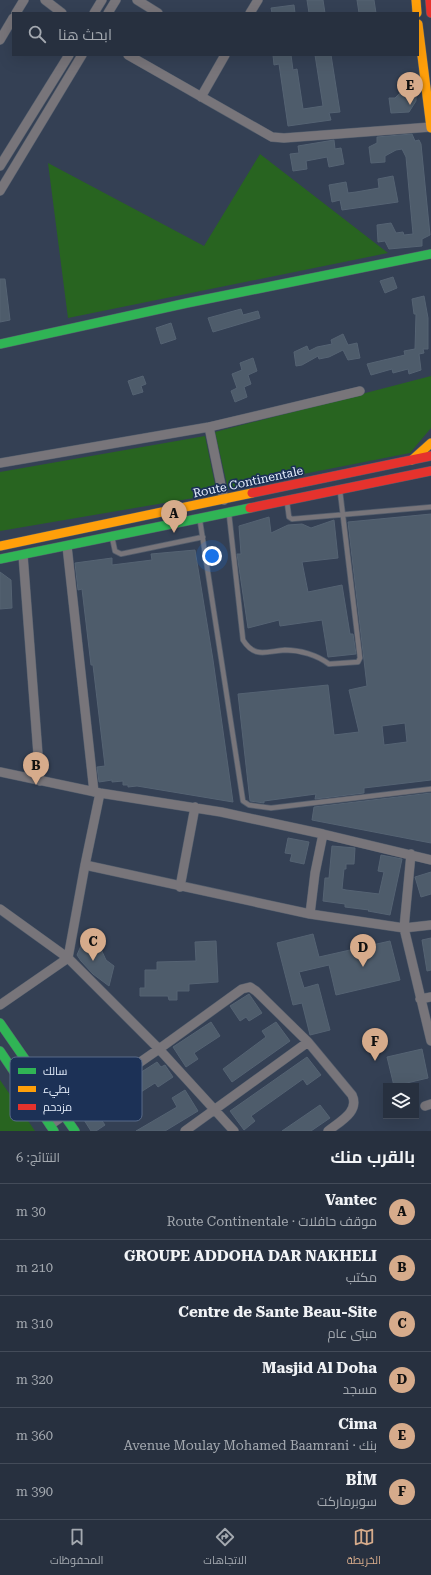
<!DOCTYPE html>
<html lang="ar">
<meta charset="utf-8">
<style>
:root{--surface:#27303f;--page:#333c4a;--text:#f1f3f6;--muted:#a4a9b0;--line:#434b59;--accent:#d6ab8b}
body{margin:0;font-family:"Roboto Serif",Cairo,serif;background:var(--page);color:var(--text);direction:rtl}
.controls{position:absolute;right:12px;bottom:12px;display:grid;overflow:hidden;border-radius:0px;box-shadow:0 4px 16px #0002}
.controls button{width:36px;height:36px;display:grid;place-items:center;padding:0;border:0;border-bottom:1px solid var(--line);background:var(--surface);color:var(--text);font:20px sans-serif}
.you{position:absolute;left:212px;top:556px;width:14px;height:14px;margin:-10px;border:3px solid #fff;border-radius:50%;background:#1a73e8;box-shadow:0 0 0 6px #1a73e833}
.badge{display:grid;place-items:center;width:26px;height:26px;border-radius:50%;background:var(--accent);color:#111;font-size:13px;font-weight:700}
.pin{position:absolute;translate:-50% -33px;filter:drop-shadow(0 1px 2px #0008)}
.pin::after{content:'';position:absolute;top:21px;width:14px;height:12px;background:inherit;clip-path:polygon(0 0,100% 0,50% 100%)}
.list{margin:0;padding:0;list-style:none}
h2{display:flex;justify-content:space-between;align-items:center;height:52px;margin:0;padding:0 16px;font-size:17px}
h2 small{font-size:13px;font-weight:400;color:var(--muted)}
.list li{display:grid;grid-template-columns:26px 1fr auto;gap:12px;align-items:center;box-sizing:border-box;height:56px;padding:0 16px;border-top:1px solid var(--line)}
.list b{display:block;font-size:15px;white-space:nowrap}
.list p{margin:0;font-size:13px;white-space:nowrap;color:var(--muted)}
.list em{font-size:13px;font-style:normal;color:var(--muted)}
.icon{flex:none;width:22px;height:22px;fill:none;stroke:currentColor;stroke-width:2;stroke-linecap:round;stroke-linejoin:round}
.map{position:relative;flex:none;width:431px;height:1131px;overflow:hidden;direction:ltr}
.search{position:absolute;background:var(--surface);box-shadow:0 4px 16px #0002;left:12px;right:12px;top:12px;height:44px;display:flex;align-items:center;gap:10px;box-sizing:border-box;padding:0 14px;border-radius:0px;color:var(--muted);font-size:15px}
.sheet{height:388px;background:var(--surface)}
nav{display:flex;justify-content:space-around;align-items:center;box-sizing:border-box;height:56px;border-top:1px solid var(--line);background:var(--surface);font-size:11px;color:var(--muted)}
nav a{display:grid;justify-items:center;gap:2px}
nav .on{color:var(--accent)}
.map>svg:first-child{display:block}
</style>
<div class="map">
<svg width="431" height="1131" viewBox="0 0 431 1131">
<rect width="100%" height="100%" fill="#344054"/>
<path fill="#286420" d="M 260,154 L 388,253 L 68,318 L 48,163 L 204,246 Z
M 431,376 L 431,428 L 410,453 L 228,489 L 215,432 Z
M 205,436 L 217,494 L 0,531 L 0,472 Z
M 0,1080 L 35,1131 L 0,1131 Z"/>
<path fill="#4e5c6b" stroke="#556373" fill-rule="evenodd" d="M 307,0 L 323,0 L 325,13 L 309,13 Z
M 357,0 L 374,0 L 376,13 L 359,13 Z
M 294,5 L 295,13 L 272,13 L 271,8 Z
M 273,55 L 291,55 L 293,70 L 297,69 L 303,109 L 323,106 L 315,55 L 331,55 L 340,112 L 329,113 L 331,120 L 288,126 L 279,64 L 274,65 Z
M 416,87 L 416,101 L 409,112 L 391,113 L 389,98 L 395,98 L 401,92 L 401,88 Z
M 412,134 L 415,141 L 419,140 L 421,144 L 430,235 L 422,239 L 422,246 L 389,249 L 385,241 L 378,242 L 377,225 L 391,223 L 396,233 L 403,232 L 404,235 L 413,234 L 406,157 L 402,149 L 396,150 L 385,156 L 385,162 L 371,163 L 369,147 L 377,143 L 377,137 Z
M 334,140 L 335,149 L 341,148 L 344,164 L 329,167 L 327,157 L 306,161 L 307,169 L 293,171 L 290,154 L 299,153 L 298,146 Z
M 393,176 L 398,202 L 342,210 L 340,200 L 332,202 L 329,185 L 346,182 L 348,193 L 356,192 L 379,188 L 378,179 Z
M 393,277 L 397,288 L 385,293 L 380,281 Z
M 0,279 L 5,279 L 10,320 L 0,322 Z
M 424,296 L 428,318 L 428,349 L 423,349 L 424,353 L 419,354 L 421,370 L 409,374 L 408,369 L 393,373 L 392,369 L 371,375 L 367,364 L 405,355 L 404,351 L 415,349 L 416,314 L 414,314 L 412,299 Z
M 241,309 L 243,315 L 258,311 L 260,318 L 213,332 L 208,318 Z
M 171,323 L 176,339 L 161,344 L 156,328 Z
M 343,334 L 348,345 L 357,343 L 360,358 L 348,360 L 343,350 L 329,357 L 319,359 L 318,356 L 302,365 L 296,366 L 294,352 L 307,346 L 309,351 L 317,347 L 332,344 L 331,340 Z
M 253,358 L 257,371 L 248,375 L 251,384 L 244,387 L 247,397 L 235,402 L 231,391 L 237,388 L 232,374 L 242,370 L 240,363 Z
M 143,376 L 146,384 L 141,386 L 143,392 L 133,395 L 128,381 Z
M 431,514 L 431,780 L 364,788 L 364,793 L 315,799 L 316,794 L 264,801 L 264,803 L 250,801 L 238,694 L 328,685 L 334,735 L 359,732 L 349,690 L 367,686 L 348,522 ZM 405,723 L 407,742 L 384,745 L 382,726 Z
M 269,517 L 271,533 L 288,525 L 302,524 L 311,528 L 334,520 L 338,558 L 302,562 L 308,592 L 342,585 L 350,634 L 353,634 L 356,654 L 328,657 L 322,620 L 280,626 L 279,620 L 248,628 L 237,554 L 241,554 L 239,526 Z
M 195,550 L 213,660 L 233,802 L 137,786 L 128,787 L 128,785 L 123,785 L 123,781 L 112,782 L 112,780 L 99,782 L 97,767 L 105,766 L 93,665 L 91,665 L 82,589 L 78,590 L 75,563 L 112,558 L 112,565 L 152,560 L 151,554 Z
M 0,572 L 11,580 L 12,608 L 0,609 Z
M 431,793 L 431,843 L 312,820 L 314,807 Z
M 288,838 L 309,842 L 304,864 L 290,861 L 292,854 L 285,853 Z
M 332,846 L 355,848 L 354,864 L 346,864 L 346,869 L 344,869 L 342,889 L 346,890 L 379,894 L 384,872 L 378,871 L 381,855 L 402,859 L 390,915 L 368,911 L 369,910 L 345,907 L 345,904 L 323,901 L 325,878 L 329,878 Z
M 431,872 L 431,894 L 421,897 L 415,877 Z
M 86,934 L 104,937 L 100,947 L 106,960 L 114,966 L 109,986 L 93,974 L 81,961 L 77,955 Z
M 313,934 L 319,957 L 390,941 L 400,980 L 336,995 L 329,965 L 299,972 L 304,988 L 318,984 L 330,1030 L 310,1035 L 302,1003 L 293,1005 L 277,943 Z
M 431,938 L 431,970 L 427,971 L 422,940 Z
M 216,941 L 218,982 L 189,984 L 189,991 L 177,991 L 177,1000 L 169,1000 L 168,996 L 140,996 L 140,988 L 145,988 L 145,970 L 157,970 L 157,962 L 196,961 L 195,942 Z
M 249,994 L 262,1013 L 249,1021 L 246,1017 L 240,1021 L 230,1006 Z
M 211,1022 L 220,1036 L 194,1053 L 198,1059 L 186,1067 L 173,1047 Z
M 276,1022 L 290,1041 L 232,1082 L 223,1069 L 266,1037 L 262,1031 Z
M 422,1049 L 428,1078 L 394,1086 L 387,1057 Z
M 307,1057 L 321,1075 L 307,1085 L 303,1079 L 251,1116 L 255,1121 L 244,1130 L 230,1111 Z
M 157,1062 L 161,1067 L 165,1065 L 173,1077 L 158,1087 L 155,1083 L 100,1118 L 105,1125 L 96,1131 L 91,1131 L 79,1112 Z
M 185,1090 L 198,1111 L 165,1131 L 136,1131 L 177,1107 L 172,1098 Z
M 320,1105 L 330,1118 L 311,1131 L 282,1131 Z"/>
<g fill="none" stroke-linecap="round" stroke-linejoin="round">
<defs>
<path id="lane" d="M 287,502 L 289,517 L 292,519 L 431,507
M 229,514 L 243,640 C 255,659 267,651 285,650 C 300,650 317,655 329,664 L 358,662 L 360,658 L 340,491
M 200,521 L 243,801 L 249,805 L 271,808 L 431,789
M 112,537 L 115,551 L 121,554 L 203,537"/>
<path id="street" d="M 45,0 L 62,13
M 137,0 L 158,13
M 16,13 L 24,0
M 94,13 L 102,0
M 108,13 L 116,0
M 250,13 L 258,0
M 0,40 L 13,18
M 128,55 L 272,137 L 284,138 L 431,127
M 201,97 L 225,55
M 0,166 L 69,55
M 0,191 L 82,55
M 209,427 L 224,500
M 0,463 L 209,427 L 360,391
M 67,546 L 94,792
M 23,555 L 40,781
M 0,772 L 100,793 L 221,812 L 323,834 L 431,860
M 411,854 L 404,928 L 431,1041
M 85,865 L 310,914 L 404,928 L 431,925
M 180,887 L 195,807
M 0,909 L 68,958 L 159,1049 L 234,1131
M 310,914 L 315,873 L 323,834
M 420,999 L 431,997
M 0,1005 L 68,958 L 85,865 L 100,793
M 425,1106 L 431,1104
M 50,1125 L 159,1049 L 242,989 L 250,987 L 256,991 L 308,1042 L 352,1095 C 360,1112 339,1122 328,1131
M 185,1131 L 308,1042"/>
<path id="fast" d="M 0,344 L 187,303 L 431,254
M 0,559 L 250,508
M 0,1023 L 75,1131
M 0,1051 L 54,1131"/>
<path id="slow" d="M 416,0 L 417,13
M 418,24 L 431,128
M 412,460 L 431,443
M 0,546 L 252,493"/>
<path id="jam" d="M 430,0 L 431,13
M 252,493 L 431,456
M 250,508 L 431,471"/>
</defs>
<use href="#lane" stroke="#535d6c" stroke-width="6"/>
<use href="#street" stroke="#535d6c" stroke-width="10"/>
<use href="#fast" stroke="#535d6c" stroke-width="10"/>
<use href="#slow" stroke="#535d6c" stroke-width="10"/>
<use href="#jam" stroke="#535d6c" stroke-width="10"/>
<use href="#lane" stroke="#78757a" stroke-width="4.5"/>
<use href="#street" stroke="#78757a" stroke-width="9"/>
<use href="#fast" stroke="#30b455" stroke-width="9"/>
<use href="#slow" stroke="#ff9f0a" stroke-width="9"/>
<use href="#jam" stroke="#e5322d" stroke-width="9"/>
</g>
<g text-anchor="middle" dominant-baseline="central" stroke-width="3.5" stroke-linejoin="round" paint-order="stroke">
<g font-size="12" fill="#e5eefc" stroke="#1c3156">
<text transform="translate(248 482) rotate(-12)">Route Continentale</text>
</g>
</g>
<rect x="10" y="1057" width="132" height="64" rx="6" fill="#1c3156" stroke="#586a88" stroke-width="1"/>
<rect x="18" y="1068" width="18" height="6" fill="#30b455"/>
<rect x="18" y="1086" width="18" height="6" fill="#ff9f0a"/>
<rect x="18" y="1104" width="18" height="6" fill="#e5322d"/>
<g font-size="11" fill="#e5eefc">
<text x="43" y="1075">سالك</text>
<text x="43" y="1093">بطيء</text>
<text x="43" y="1111">مزدحم</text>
</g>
</svg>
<div class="controls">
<button><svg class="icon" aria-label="layers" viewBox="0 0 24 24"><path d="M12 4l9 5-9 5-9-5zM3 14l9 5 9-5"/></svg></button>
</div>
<div class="you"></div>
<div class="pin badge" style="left:174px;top:533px">A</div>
<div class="pin badge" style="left:36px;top:785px">B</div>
<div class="pin badge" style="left:93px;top:961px">C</div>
<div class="pin badge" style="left:363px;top:967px">D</div>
<div class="pin badge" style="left:410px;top:105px">E</div>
<div class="pin badge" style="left:375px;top:1061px">F</div>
<div class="search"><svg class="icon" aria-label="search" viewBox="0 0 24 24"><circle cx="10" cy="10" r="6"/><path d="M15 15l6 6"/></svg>ابحث هنا</div>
</div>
<section class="sheet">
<h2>بالقرب منك<small>النتائج: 6</small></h2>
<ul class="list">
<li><span class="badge">A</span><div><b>Vantec</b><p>موقف حافلات · Route Continentale</p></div><em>30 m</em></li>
<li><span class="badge">B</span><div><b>GROUPE ADDOHA DAR NAKHELI</b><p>مكتب</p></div><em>210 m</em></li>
<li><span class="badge">C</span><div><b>Centre de Sante Beau-Site</b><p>مبنى عام</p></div><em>310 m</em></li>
<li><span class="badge">D</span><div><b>Masjid Al Doha</b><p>مسجد</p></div><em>320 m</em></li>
<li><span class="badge">E</span><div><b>Cima</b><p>بنك · Avenue Moulay Mohamed Baamrani</p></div><em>360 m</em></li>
<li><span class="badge">F</span><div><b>BİM</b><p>سوبرماركت</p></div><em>390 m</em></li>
</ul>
</section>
<nav>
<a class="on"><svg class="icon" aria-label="map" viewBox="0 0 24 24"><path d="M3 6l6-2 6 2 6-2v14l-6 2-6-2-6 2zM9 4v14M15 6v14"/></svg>الخريطة</a>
<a><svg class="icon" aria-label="directions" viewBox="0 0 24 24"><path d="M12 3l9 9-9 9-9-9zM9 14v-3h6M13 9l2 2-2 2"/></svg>الاتجاهات</a>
<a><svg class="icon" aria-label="saved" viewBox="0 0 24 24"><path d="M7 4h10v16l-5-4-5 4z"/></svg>المحفوظات</a>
</nav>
